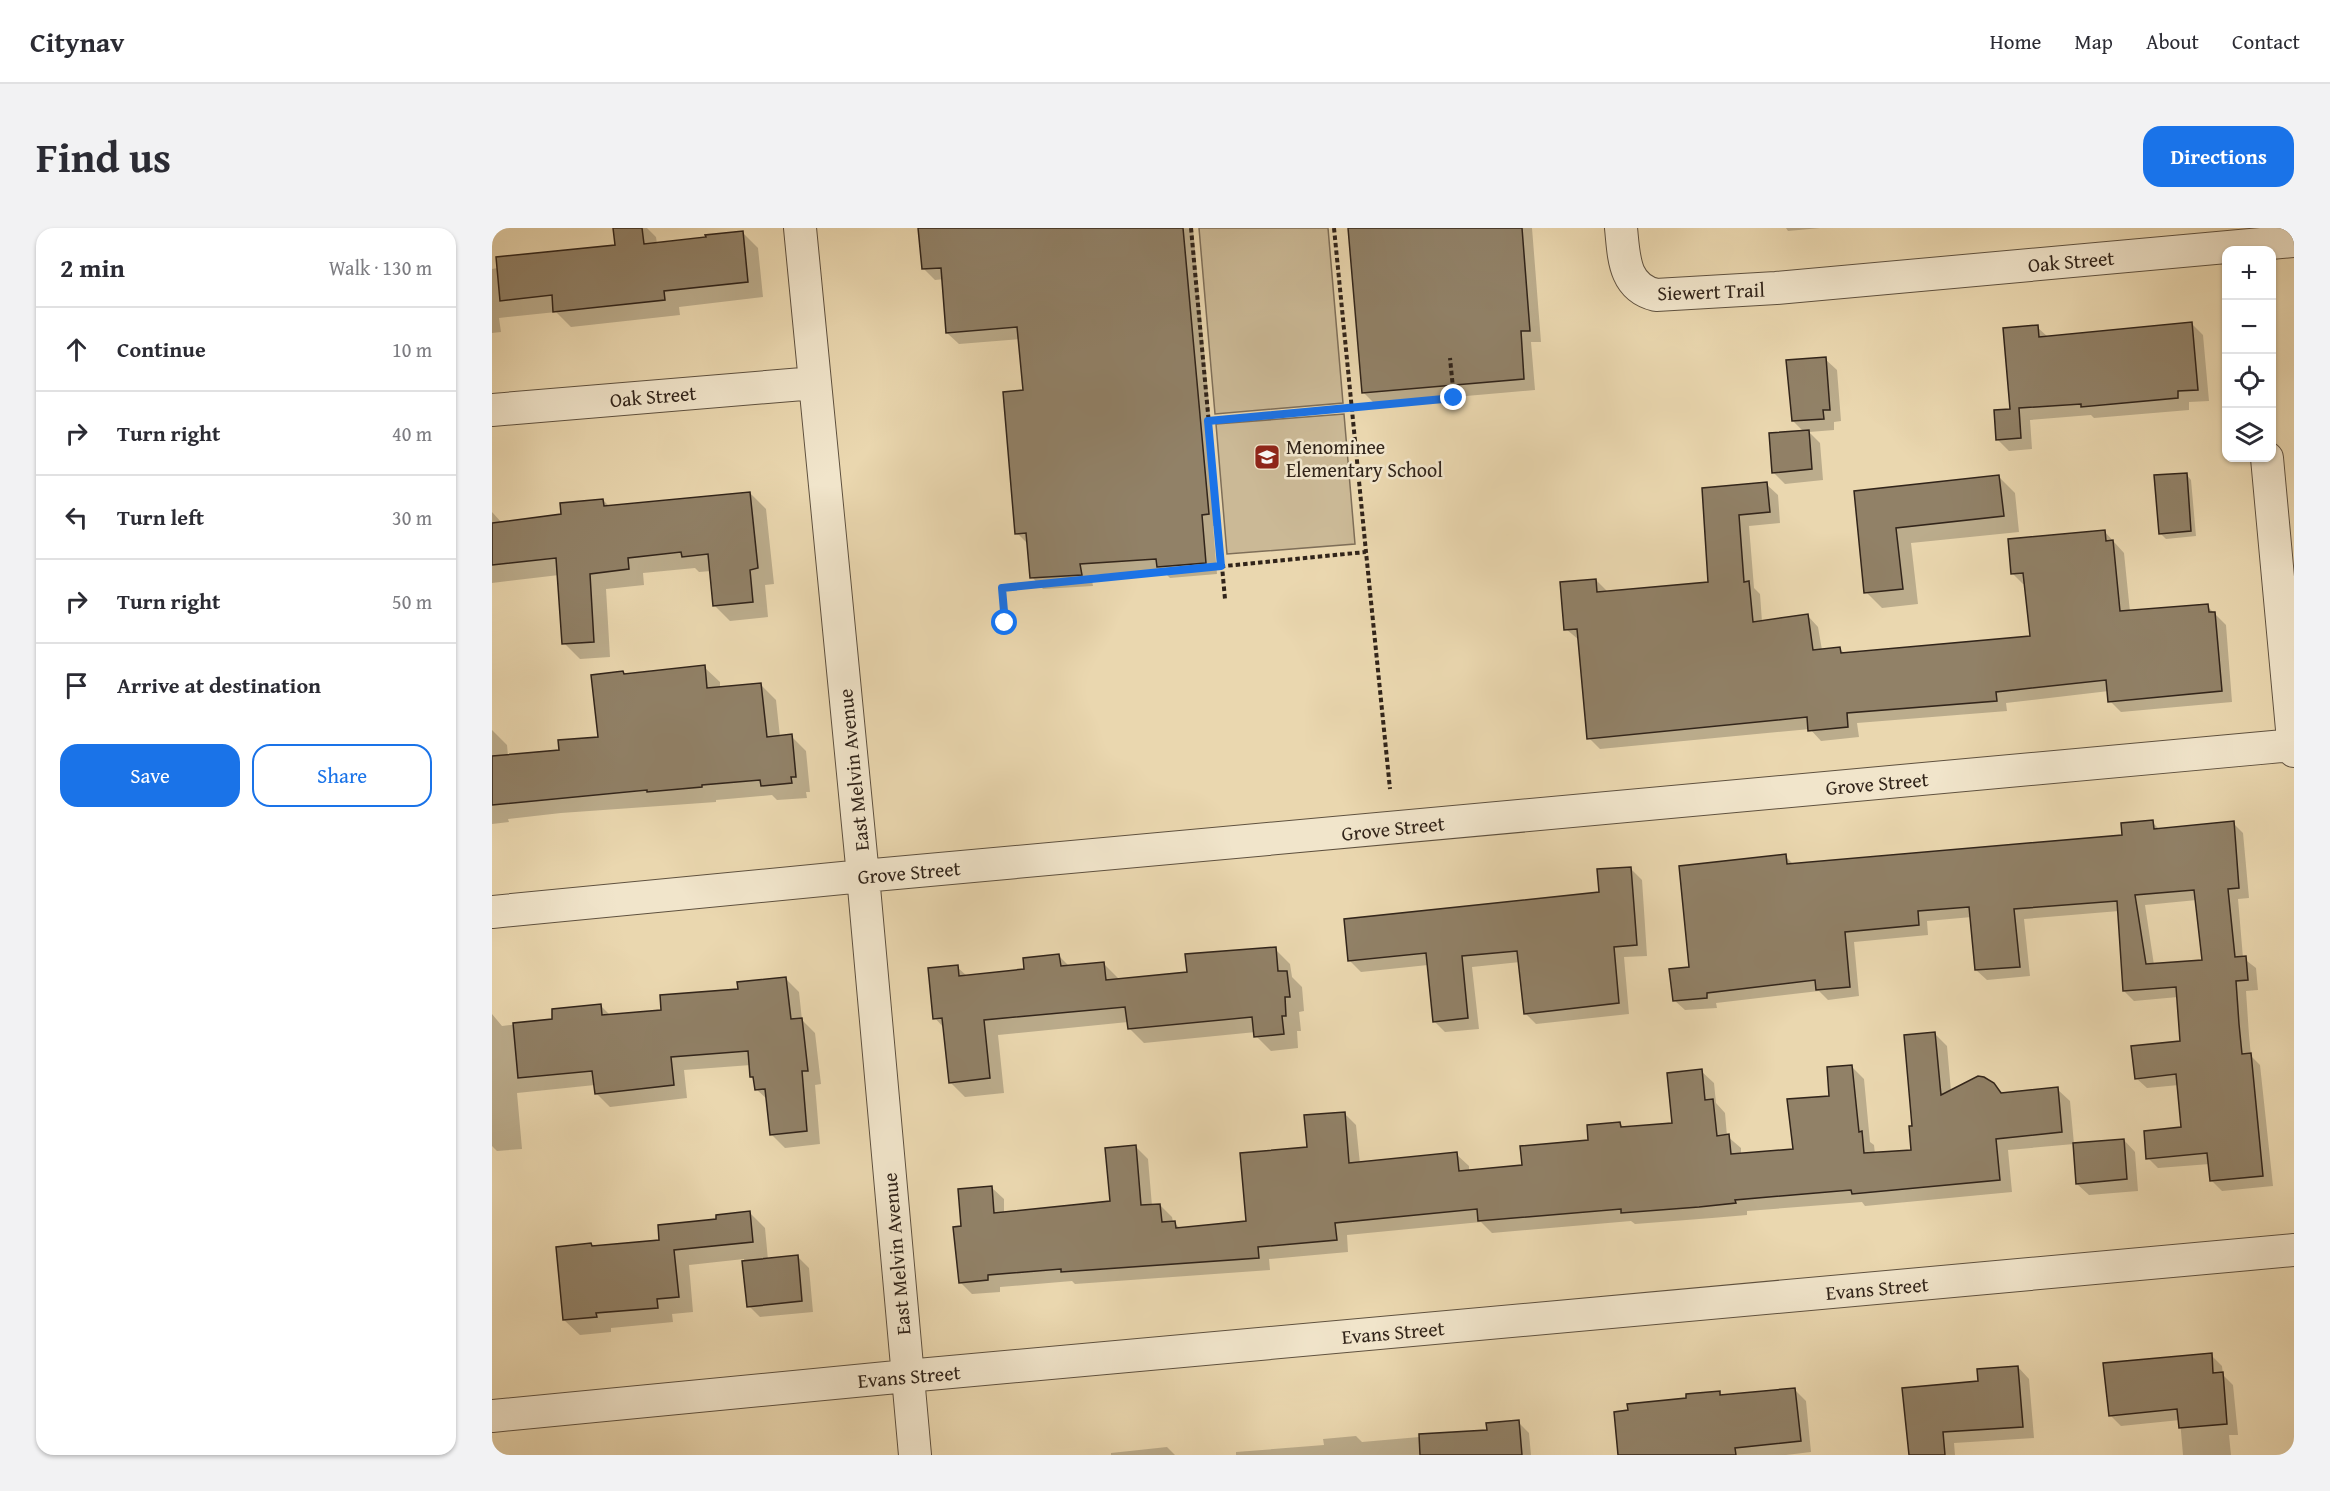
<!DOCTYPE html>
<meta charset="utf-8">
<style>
:root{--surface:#fff;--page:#f2f2f3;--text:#2b2b33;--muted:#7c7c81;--line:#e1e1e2;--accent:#1a73e8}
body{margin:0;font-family:"Gentium Book Plus",serif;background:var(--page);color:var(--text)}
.controls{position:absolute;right:18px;top:18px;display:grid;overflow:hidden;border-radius:12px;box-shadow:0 2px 4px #0004}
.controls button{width:54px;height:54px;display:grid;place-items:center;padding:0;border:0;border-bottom:2px solid var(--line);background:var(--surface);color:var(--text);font:30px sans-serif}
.stop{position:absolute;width:18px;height:18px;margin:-14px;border:4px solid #1a73e8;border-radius:50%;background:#fff}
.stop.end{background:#1a73e8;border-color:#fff;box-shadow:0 2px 6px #0008}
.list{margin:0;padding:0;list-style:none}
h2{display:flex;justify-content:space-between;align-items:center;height:78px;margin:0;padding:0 24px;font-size:26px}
h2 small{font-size:20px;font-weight:400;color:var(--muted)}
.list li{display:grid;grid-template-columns:39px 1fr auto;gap:18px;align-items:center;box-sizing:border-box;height:84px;padding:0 24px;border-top:2px solid var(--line)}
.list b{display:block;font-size:22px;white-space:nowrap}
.list em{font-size:20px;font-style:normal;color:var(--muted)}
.actions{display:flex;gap:12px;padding:18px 24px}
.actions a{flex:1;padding:14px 0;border:2px solid var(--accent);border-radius:18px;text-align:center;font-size:21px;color:var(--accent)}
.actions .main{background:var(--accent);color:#fff}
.icon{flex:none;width:33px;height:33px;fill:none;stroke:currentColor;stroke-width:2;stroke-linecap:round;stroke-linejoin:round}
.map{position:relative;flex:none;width:1802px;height:1227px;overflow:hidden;border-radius:18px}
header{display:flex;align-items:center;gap:36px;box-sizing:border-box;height:84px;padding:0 30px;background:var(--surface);border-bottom:2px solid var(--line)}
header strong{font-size:28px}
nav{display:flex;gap:33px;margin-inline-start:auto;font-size:21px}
.intro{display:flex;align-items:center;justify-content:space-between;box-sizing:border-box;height:144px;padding:0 36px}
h1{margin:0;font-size:42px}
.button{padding:15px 27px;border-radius:18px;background:var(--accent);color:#fff;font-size:21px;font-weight:700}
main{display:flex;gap:36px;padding:0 36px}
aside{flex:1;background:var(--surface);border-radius:18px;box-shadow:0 2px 4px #0004}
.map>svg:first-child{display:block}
</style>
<header>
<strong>Citynav</strong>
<nav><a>Home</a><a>Map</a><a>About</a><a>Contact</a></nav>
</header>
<div class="intro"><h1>Find us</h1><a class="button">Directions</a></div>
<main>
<aside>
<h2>2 min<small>Walk · 130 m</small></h2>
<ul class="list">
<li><svg class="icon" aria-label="ahead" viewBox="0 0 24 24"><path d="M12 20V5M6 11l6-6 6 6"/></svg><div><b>Continue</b></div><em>10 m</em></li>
<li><svg class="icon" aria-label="right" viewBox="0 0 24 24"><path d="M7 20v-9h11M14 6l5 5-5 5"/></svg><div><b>Turn right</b></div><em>40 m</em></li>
<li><svg class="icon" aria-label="left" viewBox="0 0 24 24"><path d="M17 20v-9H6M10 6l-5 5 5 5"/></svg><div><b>Turn left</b></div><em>30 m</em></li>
<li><svg class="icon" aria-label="right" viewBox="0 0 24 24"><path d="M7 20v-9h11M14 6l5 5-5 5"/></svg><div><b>Turn right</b></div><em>50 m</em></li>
<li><svg class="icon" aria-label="arrive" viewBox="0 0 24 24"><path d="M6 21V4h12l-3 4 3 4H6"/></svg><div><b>Arrive at destination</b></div></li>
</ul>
<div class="actions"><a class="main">Save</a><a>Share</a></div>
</aside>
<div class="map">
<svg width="1802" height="1227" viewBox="0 0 1802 1227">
<rect width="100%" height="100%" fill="#ead7af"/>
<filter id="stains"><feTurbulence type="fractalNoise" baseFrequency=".00333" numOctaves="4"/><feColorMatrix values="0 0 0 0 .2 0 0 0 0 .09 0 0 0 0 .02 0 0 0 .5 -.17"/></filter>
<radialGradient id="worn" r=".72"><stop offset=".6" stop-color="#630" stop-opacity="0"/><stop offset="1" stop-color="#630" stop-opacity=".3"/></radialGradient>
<path fill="#cbb996" stroke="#7e6e58" stroke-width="1.5" d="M 707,0 L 836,0 L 851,175 L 723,186 Z
M 852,186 L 863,316 L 735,326 L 724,196 Z"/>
<path fill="#0003" fill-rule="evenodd" d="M 123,0 L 155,0 L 164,9 L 165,16 L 250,4 L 266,20 L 271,69 L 187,79 L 188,87 L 79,99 L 64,84 L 7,90 L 9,104 L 0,105 L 0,41 L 125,18 Z
M 428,0 L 701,0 L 728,297 L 721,298 L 725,346 L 678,350 L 670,342 L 599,347 L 601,358 L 551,361 L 540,349 L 537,317 L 525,305 L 532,163 L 528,111 L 467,116 L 455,105 L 452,51 L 443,52 L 431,40 Z
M 857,0 L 1040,0 L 1049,114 L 1039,114 L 1043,162 L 883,176 L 871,164 Z
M 1294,0 L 1328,0 L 1296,3 Z
M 1699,95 L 1711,107 L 1717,173 L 1697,174 L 1697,182 L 1602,190 L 1599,187 L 1538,192 L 1540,221 L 1517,223 L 1506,212 L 1519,182 L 1545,99 L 1556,109 Z
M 1333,131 L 1345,142 L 1349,193 L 1342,194 L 1342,202 L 1317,204 L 1328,215 L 1331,252 L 1293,256 L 1281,244 L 1312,204 L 1301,193 Z
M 1694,246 L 1699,252 L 1704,308 L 1674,311 L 1668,305 Z
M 1507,249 L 1523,265 L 1527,304 L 1419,315 L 1426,376 L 1390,380 L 1374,364 L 1363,264 Z
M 1274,256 L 1286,267 L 1288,295 L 1257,298 L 1262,360 L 1268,366 L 1270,394 L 1315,387 L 1326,399 L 1330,422 L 1348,421 L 1353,426 L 1540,409 L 1534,356 L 1531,356 L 1520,345 L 1613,304 L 1632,325 L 1638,384 L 1715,378 L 1734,397 L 1740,474 L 1629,484 L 1618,473 L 1617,463 L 1514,475 L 1515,483 L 1365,495 L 1367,509 L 1329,513 L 1318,501 L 1108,521 L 1097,510 L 1087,412 L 1074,401 L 1104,352 L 1116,364 L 1218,355 L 1211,261 Z
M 258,265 L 274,281 L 282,356 L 273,357 L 276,389 L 238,393 L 223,378 L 219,343 L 207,344 L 203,340 L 151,345 L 152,357 L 114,361 L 118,429 L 88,431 L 72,415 L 67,347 L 0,355 L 0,284 L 10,295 L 71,288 L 111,272 L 118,279 Z
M 212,439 L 228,454 L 228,461 L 269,457 L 284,472 L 288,509 L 299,508 L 314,523 L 318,564 L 314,564 L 315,570 L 285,572 L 280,567 L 224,572 L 224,574 L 69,585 L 16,591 L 17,594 L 0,596 L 0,502 L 15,517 L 16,528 L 68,523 L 108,510 L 131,444 L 133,447 Z
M 1660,594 L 1668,602 L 1741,595 L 1751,605 L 1757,670 L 1746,671 L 1751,730 L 1764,740 L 1766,762 L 1754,763 L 1757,807 L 1759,828 L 1768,837 L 1781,958 L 1730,963 L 1719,952 L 1718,936 L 1666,940 L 1656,930 L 1691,901 L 1687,857 L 1655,860 L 1644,850 L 1689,814 L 1686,769 L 1642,773 L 1632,763 L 1627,683 L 1532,691 L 1538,748 L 1495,752 L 1484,742 L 1480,689 L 1435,693 L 1436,707 L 1362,714 L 1367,768 L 1336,772 L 1327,763 L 1224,775 L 1225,780 L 1193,782 L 1182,772 L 1199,740 L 1293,628 L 1302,637 L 1632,608 ZM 1705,672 L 1712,733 L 1662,737 L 1653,677 Z
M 1139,641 L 1150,652 L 1155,728 L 1132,729 L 1137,786 L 1044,796 L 1033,785 L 1028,734 L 980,739 L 987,801 L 953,804 L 942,793 L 936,737 L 869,744 L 858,733 L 1109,666 Z
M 783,721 L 798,736 L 800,749 L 810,759 L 812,783 L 807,784 L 809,803 L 805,803 L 806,820 L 779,823 L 764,808 L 764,804 L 652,815 L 637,800 L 636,794 L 506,807 L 512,865 L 473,869 L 458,854 L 452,800 L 443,790 L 465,739 L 475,748 L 534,742 L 567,728 L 578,739 L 612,736 L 627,751 L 697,746 Z
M 293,750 L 307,764 L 310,792 L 323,805 L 329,856 L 323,857 L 328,916 L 293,920 L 279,906 L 276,872 L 264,861 L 259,837 L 192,842 L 195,870 L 118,879 L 104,865 L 103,857 L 25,865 L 30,921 L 5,923 L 0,918 L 0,786 L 10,798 L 62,792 L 108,777 L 119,788 L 171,783 Z
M 1443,806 L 1455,818 L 1459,863 L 1501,856 L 1512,866 L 1565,861 L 1578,873 L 1582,916 L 1516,922 L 1520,964 L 1373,978 L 1370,974 L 1255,983 L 1255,987 L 1220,990 L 1143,996 L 1139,993 L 1000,1005 L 989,994 L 855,1007 L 856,1024 L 777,1031 L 778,1042 L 583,1056 L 580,1053 L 508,1059 L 508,1064 L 480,1066 L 468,1054 L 471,1000 L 499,959 L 512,971 L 512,985 L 620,974 L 643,918 L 656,931 L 660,978 L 668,977 L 680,989 L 681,994 L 689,1001 L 755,994 L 816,921 L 852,885 L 864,897 L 868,936 L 964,926 L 977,938 L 977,943 L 1032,938 L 1097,914 L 1128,896 L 1132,900 L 1182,896 L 1209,843 L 1222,855 L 1224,875 L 1233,885 L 1235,908 L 1249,920 L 1249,926 L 1302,922 L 1359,838 L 1372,851 L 1378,914 L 1382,917 L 1383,926 L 1420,923 L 1422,899 Z
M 1632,912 L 1643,924 L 1646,963 L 1597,967 L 1585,956 Z
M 258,985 L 273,1000 L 276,1032 L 305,1028 L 317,1040 L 321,1084 L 268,1089 L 257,1078 L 252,1031 L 197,1037 L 201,1084 L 180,1086 L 181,1094 L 119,1100 L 119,1104 L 88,1107 L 72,1092 L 99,1016 L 102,1019 L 169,1013 L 226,992 Z
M 1719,1127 L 1730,1138 L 1731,1147 L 1741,1157 L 1746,1207 L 1737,1207 L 1739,1227 L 1691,1227 L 1688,1192 L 1629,1198 L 1618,1187 Z
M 1526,1139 L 1537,1151 L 1542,1210 L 1462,1215 L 1463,1227 L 1418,1227 L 1487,1154 Z
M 1302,1161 L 1314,1173 L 1319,1224 L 1294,1227 L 1128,1227 L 1196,1171 L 1227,1165 L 1231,1168 Z
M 1026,1194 L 1037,1205 L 1039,1227 L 744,1227 L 744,1224 L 832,1217 L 831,1211 L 864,1208 L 870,1214 L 996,1203 Z
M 675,1219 L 683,1227 L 619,1227 L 619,1225 Z"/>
<path fill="#918167" stroke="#31241a" stroke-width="1.5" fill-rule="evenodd" d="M 121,0 L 150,0 L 152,16 L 214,9 L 213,7 L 251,3 L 256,54 L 172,63 L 173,72 L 61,84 L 60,67 L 8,73 L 4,29 L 123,17 Z
M 426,0 L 691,0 L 717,286 L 710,287 L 714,335 L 665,339 L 664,331 L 588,336 L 590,347 L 538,350 L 534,305 L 523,306 L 511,164 L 531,162 L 525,99 L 454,105 L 449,40 L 430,41 Z
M 856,0 L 1030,0 L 1038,103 L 1029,103 L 1032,151 L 870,165 Z
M 1700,94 L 1706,162 L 1686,163 L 1686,170 L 1589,179 L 1589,176 L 1527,180 L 1529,210 L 1504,212 L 1502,182 L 1518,181 L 1511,100 L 1546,97 L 1547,109 Z
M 1334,129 L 1338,182 L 1331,182 L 1332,191 L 1300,193 L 1294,132 Z
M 1317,202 L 1320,241 L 1280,245 L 1277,205 Z
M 1695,245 L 1699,303 L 1667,306 L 1662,247 Z
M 1507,247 L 1512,288 L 1404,300 L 1411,361 L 1372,365 L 1362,263 Z
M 1275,254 L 1278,284 L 1247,287 L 1252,354 L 1257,353 L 1261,394 L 1316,386 L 1321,422 L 1348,419 L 1349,425 L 1538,408 L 1531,345 L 1519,346 L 1516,311 L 1613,302 L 1614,313 L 1621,312 L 1628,383 L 1716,376 L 1717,384 L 1723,384 L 1730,463 L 1616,474 L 1614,452 L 1504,464 L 1505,473 L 1355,485 L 1356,499 L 1316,503 L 1315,489 L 1095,511 L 1085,401 L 1072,402 L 1068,354 L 1104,351 L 1105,364 L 1216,354 L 1210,260 Z
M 258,264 L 266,340 L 258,342 L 261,374 L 221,378 L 216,326 L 190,329 L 189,324 L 136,330 L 137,341 L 98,346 L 102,414 L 70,416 L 64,330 L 0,337 L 0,295 L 69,286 L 68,275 L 111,271 L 112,278 Z
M 213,437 L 215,460 L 269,455 L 275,509 L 300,506 L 304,549 L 299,549 L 300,555 L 269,558 L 268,552 L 210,557 L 210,559 L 155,564 L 155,562 L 0,577 L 0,528 L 67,522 L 66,512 L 106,509 L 99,447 L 131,443 L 132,446 Z
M 1661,592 L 1662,601 L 1742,593 L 1747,660 L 1736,661 L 1743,729 L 1754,728 L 1756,752 L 1744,753 L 1747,796 L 1750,826 L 1759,825 L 1771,948 L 1718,953 L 1715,925 L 1654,931 L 1652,903 L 1689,899 L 1684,846 L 1643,851 L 1639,818 L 1688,813 L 1684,759 L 1631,763 L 1625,673 L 1522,681 L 1528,739 L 1483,742 L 1477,679 L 1426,683 L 1427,697 L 1353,704 L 1358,759 L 1324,762 L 1323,752 L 1215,765 L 1215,770 L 1181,773 L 1177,741 L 1197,739 L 1187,638 L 1294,626 L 1295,636 L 1630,607 L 1629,595 ZM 1702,662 L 1710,732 L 1654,736 L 1643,667 Z
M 1139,639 L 1145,717 L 1122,719 L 1127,775 L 1032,786 L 1025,723 L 970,728 L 976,790 L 941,794 L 934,725 L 856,733 L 852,691 L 1107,664 L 1105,641 Z
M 784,719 L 786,743 L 795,743 L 798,769 L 793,769 L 794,788 L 790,788 L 792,806 L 762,809 L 760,789 L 636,801 L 633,779 L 492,792 L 498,850 L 457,855 L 450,790 L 441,791 L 436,740 L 466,737 L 467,748 L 532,741 L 531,730 L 567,726 L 569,738 L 612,734 L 614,752 L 695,744 L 693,726 Z
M 294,749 L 299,791 L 310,790 L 316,843 L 310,843 L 315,903 L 278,907 L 273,861 L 263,862 L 261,849 L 258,849 L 256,823 L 179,829 L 182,857 L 156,860 L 103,866 L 100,843 L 26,850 L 21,795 L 60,791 L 60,781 L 109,776 L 110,787 L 169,782 L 168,767 L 246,761 L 245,754 Z
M 1443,804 L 1449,867 L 1486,848 L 1492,849 L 1502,855 L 1509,865 L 1566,859 L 1570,904 L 1504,911 L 1508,952 L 1360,966 L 1359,962 L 1243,972 L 1244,975 L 1207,979 L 1129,985 L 1129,981 L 986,993 L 985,981 L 843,995 L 845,1012 L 766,1019 L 767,1030 L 569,1044 L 569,1041 L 496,1047 L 496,1052 L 467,1055 L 461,999 L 469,998 L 466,961 L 500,958 L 502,985 L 618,973 L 613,920 L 644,917 L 649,977 L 668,976 L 670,994 L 683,993 L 684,1000 L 754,993 L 748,925 L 815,919 L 812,887 L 853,884 L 857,935 L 965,924 L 967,943 L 1030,937 L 1028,918 L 1096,912 L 1095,897 L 1128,894 L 1129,899 L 1180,895 L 1175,845 L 1210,841 L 1213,872 L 1221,871 L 1225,908 L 1237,906 L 1239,926 L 1301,921 L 1295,871 L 1337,868 L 1335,839 L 1360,837 L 1367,904 L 1370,903 L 1372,925 L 1419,922 L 1417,898 L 1420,898 L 1412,807 Z
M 1632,911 L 1635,951 L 1584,956 L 1581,915 Z
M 258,983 L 261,1014 L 182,1022 L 187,1069 L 165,1071 L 166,1080 L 104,1085 L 105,1089 L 71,1092 L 64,1019 L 99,1015 L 100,1018 L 167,1012 L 166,997 L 224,991 L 224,987 Z
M 306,1027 L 310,1073 L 255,1079 L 250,1033 Z
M 1720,1125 L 1721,1145 L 1731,1144 L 1735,1196 L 1687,1200 L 1685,1181 L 1617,1188 L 1611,1135 Z
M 1526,1138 L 1531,1199 L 1451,1204 L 1453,1227 L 1417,1227 L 1410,1160 L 1486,1153 L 1485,1141 Z
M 1303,1160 L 1309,1213 L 1243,1220 L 1244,1227 L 1126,1227 L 1122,1184 L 1136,1182 L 1135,1176 L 1194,1170 L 1194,1166 L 1228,1163 L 1228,1167 Z
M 1027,1192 L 1030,1227 L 928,1227 L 927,1206 L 995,1202 L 994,1195 Z"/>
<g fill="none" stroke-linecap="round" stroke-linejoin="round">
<defs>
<path id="street" d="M 308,0 L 371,648 L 423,1227
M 1129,0 C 1132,28 1131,59 1164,67 L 1284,60 L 1802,13
M 0,182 L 323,155
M 1775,230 L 1802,523
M 0,684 L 371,648 L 1802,517
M 0,1188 L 415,1148 L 1802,1022"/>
</defs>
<use href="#street" stroke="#5f513f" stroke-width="34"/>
<path stroke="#31241a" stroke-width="4" stroke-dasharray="4.5 3" stroke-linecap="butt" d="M 699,0 L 733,371
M 842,0 L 874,324
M 716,193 L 962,170 L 958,130
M 514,395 L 510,360 L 874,324 L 898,561"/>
<use href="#street" stroke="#f1e5cb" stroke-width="32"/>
</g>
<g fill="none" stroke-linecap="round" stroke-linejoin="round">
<path stroke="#1a73e8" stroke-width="8" d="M 513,395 L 510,360 L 729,338 L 716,193 L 962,170"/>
</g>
<defs>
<symbol id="school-square" viewBox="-11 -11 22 22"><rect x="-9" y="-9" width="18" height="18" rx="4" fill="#8f2418" stroke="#f1e5cb"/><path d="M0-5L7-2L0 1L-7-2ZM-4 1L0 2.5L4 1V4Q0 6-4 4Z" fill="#fff"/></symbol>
</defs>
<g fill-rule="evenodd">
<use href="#school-square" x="760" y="214" width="30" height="30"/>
</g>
<g text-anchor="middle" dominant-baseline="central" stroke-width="5" stroke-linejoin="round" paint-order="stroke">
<g font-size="20" fill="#31241a" stroke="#f1e5cb">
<text transform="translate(1579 33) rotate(-5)">Oak Street</text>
<text transform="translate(1219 63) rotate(-2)">Siewert Trail</text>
<text transform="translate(161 168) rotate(-5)">Oak Street</text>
<text transform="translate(361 542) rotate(-96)">East Melvin Avenue</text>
<text transform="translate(1385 555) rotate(-5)">Grove Street</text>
<text transform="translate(901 600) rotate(-6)">Grove Street</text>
<text transform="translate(417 644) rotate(-5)">Grove Street</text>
<text transform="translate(404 1026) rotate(-95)">East Melvin Avenue</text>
<text transform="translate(1385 1060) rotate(-5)">Evans Street</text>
<text transform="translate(901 1104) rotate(-5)">Evans Street</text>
<text transform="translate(417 1148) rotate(-5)">Evans Street</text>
</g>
<g font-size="20" fill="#31241a" stroke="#f1e5cb" text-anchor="start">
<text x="794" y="218">Menominee<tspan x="794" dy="23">Elementary School</tspan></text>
</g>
</g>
<rect width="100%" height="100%" filter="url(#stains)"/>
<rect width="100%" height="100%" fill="url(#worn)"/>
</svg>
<div class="controls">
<button>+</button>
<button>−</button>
<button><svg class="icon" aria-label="locate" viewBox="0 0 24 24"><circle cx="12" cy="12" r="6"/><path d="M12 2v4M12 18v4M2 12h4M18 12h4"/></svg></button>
<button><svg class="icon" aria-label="layers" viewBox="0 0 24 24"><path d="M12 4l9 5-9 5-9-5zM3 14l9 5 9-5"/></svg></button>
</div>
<div class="stop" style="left:513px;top:395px"></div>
<div class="stop end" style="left:962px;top:170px"></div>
</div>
</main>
